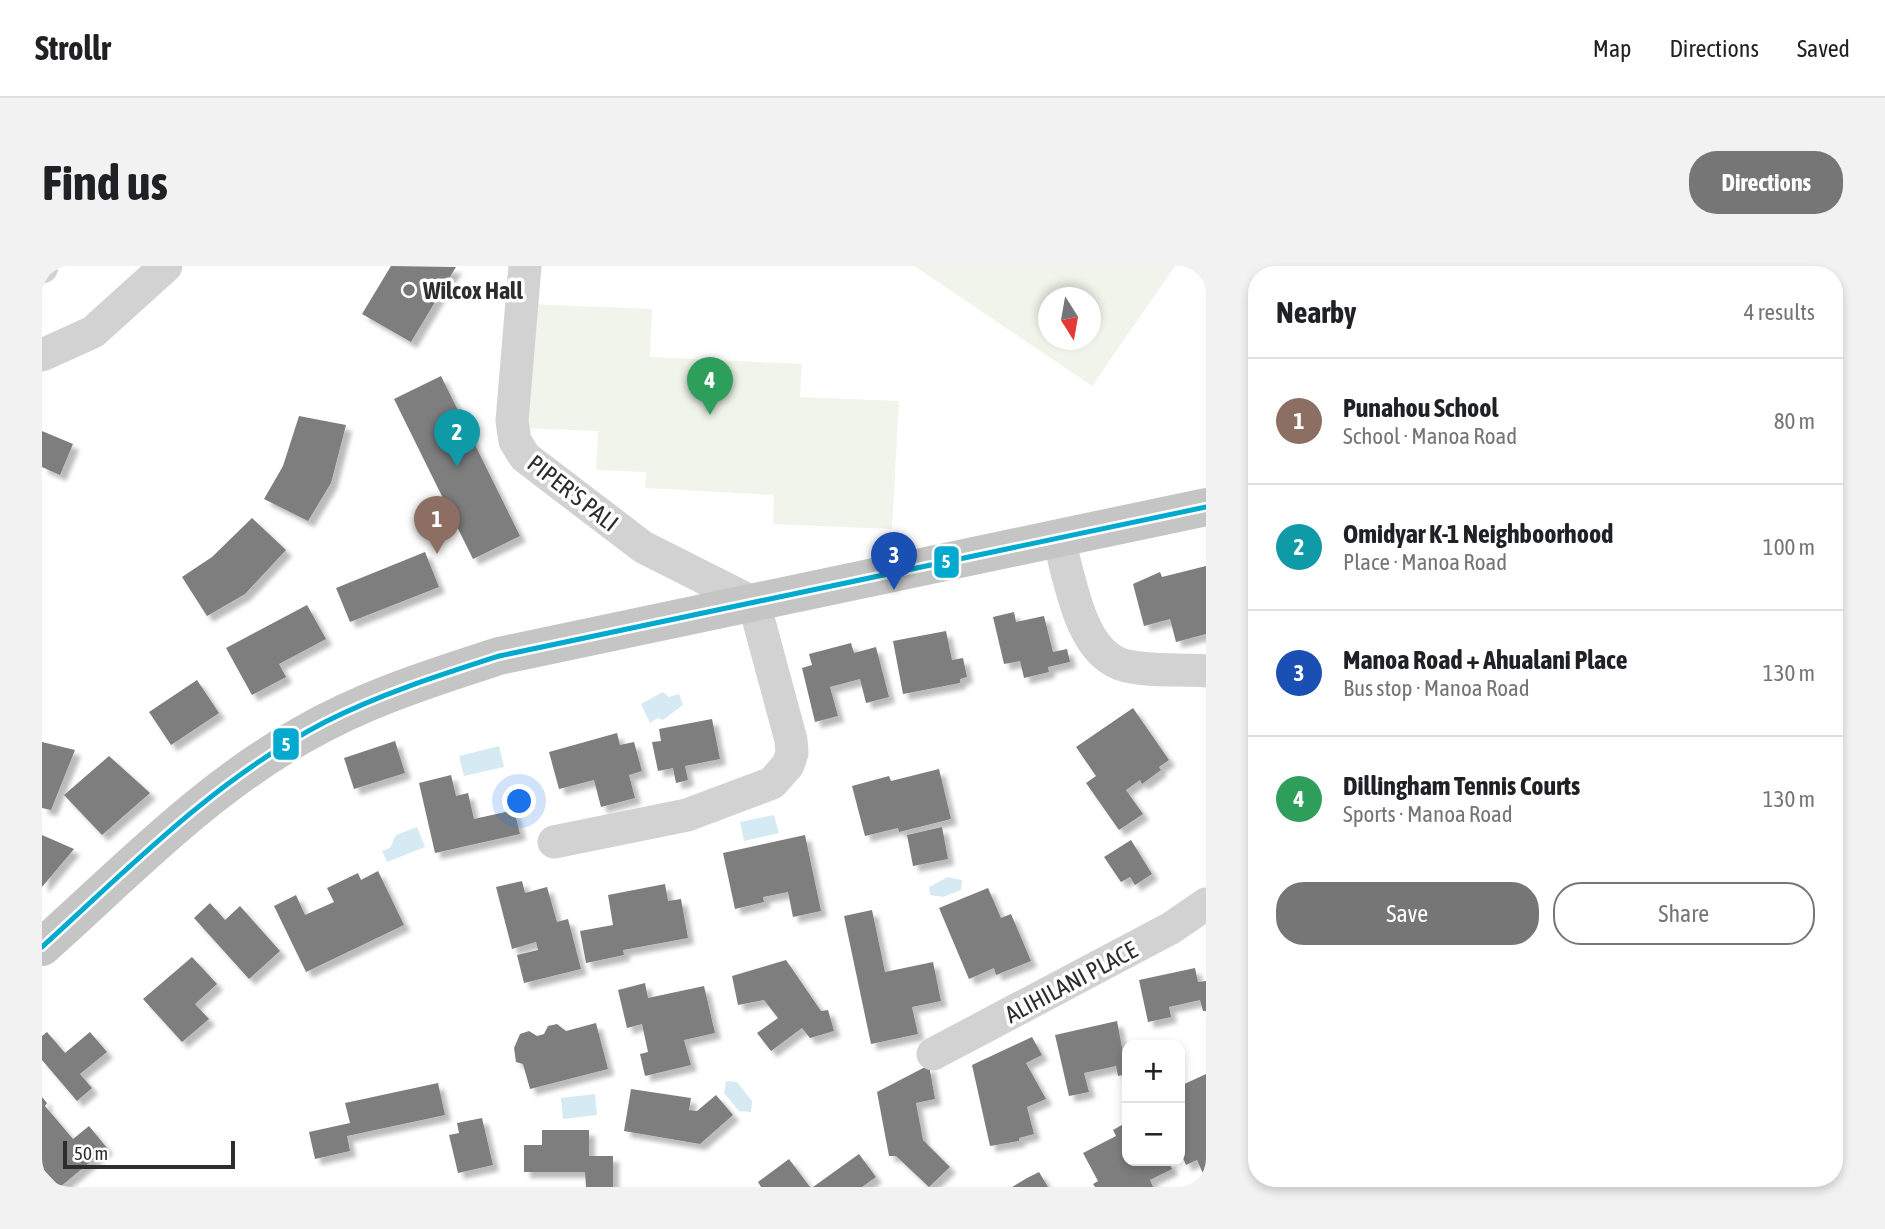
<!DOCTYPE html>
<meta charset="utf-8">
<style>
:root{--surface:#fff;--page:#f2f2f2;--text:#202124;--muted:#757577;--line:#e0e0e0;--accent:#767676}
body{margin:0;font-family:"Asap Condensed",sans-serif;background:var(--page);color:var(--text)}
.controls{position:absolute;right:21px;bottom:21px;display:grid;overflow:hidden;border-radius:14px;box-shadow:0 4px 10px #0003}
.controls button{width:63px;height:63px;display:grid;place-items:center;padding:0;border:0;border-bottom:2px solid var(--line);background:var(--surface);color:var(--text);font:35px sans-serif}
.compass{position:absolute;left:996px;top:21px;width:63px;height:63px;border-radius:50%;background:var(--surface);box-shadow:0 4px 10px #0003;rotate:169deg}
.scale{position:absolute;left:21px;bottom:18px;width:172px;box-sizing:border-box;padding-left:7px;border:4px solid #2d2d2d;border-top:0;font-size:19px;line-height:24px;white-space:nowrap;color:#2d2d2d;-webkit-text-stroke:5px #fff;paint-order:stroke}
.you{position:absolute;left:478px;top:536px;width:24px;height:24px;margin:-18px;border:5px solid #fff;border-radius:50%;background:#1a73e8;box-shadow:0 0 0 10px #1a73e833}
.badge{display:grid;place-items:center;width:46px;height:46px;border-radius:50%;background:var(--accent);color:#fff;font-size:23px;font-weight:700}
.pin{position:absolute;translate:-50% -58px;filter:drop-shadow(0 2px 4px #0008)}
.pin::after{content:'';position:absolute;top:37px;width:24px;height:21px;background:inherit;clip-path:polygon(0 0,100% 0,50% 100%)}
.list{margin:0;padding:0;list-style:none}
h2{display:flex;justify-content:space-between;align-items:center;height:91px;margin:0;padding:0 28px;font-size:30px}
h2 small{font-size:23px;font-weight:400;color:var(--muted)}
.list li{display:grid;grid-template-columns:46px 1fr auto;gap:21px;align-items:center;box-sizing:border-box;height:126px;padding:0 28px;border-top:2px solid var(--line)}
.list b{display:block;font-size:26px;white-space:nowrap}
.list p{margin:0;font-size:23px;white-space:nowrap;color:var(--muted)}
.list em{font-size:23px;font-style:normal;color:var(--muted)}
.actions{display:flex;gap:14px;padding:21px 28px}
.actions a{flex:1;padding:16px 0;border:2px solid var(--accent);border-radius:28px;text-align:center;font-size:24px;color:var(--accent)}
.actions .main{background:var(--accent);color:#fff}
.map{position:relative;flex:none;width:1164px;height:921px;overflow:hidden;border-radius:28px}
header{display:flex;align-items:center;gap:42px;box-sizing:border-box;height:98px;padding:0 35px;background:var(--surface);border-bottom:2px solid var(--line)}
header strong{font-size:33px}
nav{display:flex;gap:38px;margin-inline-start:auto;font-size:24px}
.intro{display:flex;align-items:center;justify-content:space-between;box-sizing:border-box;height:168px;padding:0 42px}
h1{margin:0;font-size:49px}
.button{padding:18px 32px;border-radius:28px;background:var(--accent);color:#fff;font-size:24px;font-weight:700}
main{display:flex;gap:42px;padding:0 42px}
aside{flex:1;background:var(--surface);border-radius:28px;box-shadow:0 4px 10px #0003}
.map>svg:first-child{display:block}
</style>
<header>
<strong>Strollr</strong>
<nav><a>Map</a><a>Directions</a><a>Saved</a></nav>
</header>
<div class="intro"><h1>Find us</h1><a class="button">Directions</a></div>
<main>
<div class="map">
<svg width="1164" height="921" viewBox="0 0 1164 921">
<defs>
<filter id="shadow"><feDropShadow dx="6" dy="6" stdDeviation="2" flood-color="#0004"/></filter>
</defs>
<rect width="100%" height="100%" fill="#fff"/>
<path fill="#f1f4ea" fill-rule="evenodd" d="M 872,0 L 1133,0 L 1050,120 ZM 1006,32 L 1048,32 L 1048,74 L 1006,74 Z
M 485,38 L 610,43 L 608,91 L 760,98 L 758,131 L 857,135 L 850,263 L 731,258 L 732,229 L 603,222 L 604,206 L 554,204 L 556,165 L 478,162 Z"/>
<path fill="#d5eaf2" d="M 621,426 L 627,431 L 637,428 L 641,439 L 621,454 L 616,452 L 608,457 L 599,438 Z
M 457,480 L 462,501 L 422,510 L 417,490 Z
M 732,549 L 737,567 L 702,575 L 698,556 Z
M 375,561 L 383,581 L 345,596 L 340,585 L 348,582 L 354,569 Z
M 906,611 L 920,614 L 919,624 L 901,631 L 888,629 L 887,621 Z
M 684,815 L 695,816 L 710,835 L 709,846 L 697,845 L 682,827 Z
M 553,828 L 555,849 L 521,853 L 519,832 Z"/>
<path fill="#7e7e7e" filter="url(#shadow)" d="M 349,0 L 414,1 L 369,76 L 320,48 Z
M 399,110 L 478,270 L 431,293 L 352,133 Z
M 257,150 L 304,159 L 289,217 L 266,255 L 222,233 L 241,200 Z
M 0,165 L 31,178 L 18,209 L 0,201 Z
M 210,252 L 244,284 L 203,328 L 165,350 L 140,311 L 170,291 Z
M 383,286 L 397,321 L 308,356 L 294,322 Z
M 1164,300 L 1164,368 L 1134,376 L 1128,353 L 1102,360 L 1091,318 L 1118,306 L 1120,311 Z
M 265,339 L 284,373 L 237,398 L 244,411 L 210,429 L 184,382 Z
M 972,346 L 974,356 L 1002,350 L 1011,386 L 1025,383 L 1028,396 L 1006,401 L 1007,406 L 982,412 L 978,395 L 962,398 L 951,351 Z
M 904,365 L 910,394 L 921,392 L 925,411 L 918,413 L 918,417 L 861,428 L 851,375 Z
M 809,377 L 812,387 L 834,381 L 847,431 L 824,437 L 818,413 L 788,421 L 796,450 L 773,456 L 760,402 L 770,399 L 767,388 Z
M 155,414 L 177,447 L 129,479 L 107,446 Z
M 1091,442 L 1127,494 L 1117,501 L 1119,504 L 1100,518 L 1098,514 L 1084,524 L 1101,548 L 1077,564 L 1044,517 L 1054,510 L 1034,481 Z
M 670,453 L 678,493 L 643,500 L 646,514 L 634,517 L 631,502 L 616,505 L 610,476 L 619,475 L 617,463 Z
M 575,467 L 578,479 L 592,476 L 600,505 L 587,509 L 593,532 L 559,541 L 552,514 L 517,523 L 507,486 Z
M 353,475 L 363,507 L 312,523 L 302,492 Z
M 0,476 L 33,484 L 9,544 L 0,542 Z
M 67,490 L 108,527 L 60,569 L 22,529 Z
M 897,503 L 909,553 L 857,566 L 856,562 L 823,570 L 810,520 L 847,510 L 849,515 Z
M 409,509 L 414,530 L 426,527 L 432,553 L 472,544 L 478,568 L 393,587 L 377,517 Z
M 900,561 L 906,593 L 871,600 L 865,569 Z
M 0,569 L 32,583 L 0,621 Z
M 763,569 L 779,645 L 751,651 L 746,626 L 721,631 L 722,636 L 693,643 L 681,587 Z
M 1089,574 L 1110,608 L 1093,619 L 1088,611 L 1079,616 L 1062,591 Z
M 336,605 L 362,659 L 264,706 L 232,640 L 254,629 L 263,649 L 292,636 L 285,622 L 316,607 L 319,614 Z
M 480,615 L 483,627 L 505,621 L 515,656 L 526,653 L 539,703 L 482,717 L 475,689 L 496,684 L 494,676 L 470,683 L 454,621 Z
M 623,618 L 626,635 L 639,633 L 646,672 L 581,684 L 582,689 L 544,697 L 538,665 L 571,659 L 566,629 Z
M 946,622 L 959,652 L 969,648 L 989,695 L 954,709 L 952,702 L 927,713 L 897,642 Z
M 168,637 L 183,654 L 198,640 L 238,685 L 207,713 L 152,652 Z
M 830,644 L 843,706 L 891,696 L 899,735 L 870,741 L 876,768 L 829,778 L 802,650 Z
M 150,691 L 175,718 L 153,738 L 167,753 L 140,776 L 101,733 Z
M 744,694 L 779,745 L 786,744 L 792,765 L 768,772 L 760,762 L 729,785 L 715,767 L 736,752 L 722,734 L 696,739 L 690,710 Z
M 1153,702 L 1156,716 L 1164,715 L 1164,745 L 1161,745 L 1158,734 L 1127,741 L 1129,751 L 1106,756 L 1097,714 Z
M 603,717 L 606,732 L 662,720 L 673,767 L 642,774 L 649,799 L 603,810 L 598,788 L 606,786 L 600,758 L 585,762 L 576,724 Z
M 1075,755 L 1085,808 L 1076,810 L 1074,800 L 1042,807 L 1047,826 L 1027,830 L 1013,769 Z
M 554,757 L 566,803 L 488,823 L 481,798 L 474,796 L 472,782 L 478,768 L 487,765 L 495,770 L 502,768 L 506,760 L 515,758 L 524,765 Z
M 5,766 L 23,787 L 48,766 L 65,786 L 38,808 L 50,822 L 35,835 L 0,794 L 0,770 Z
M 990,771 L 1000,789 L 984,797 L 1004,833 L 985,841 L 992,868 L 977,872 L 977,875 L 948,880 L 930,799 Z
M 887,799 L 893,833 L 874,837 L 881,874 L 908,901 L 887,921 L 854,890 L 847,890 L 835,826 Z
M 1164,808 L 1164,909 L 1162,910 L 1155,894 L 1144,899 L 1138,885 L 1138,820 Z
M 396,817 L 403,849 L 305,870 L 308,885 L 273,893 L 267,866 L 308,857 L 303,837 Z
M 589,823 L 649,832 L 647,844 L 655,845 L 674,829 L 691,849 L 658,878 L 582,865 Z
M 0,831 L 5,837 L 3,840 L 31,873 L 47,860 L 65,882 L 18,921 L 0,902 Z
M 440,852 L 451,899 L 416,907 L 407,869 L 417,867 L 415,857 Z
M 1085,856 L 1085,895 L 1126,895 L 1130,903 L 1108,914 L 1111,921 L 1053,921 L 1051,918 L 1056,915 L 1041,887 L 1074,870 L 1071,864 Z
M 500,864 L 547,864 L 547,890 L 571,890 L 571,921 L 544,921 L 543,906 L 482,906 L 482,879 L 500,879 Z
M 817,888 L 834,911 L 820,921 L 771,921 Z
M 747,893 L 768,921 L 719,921 L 716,916 Z
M 997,906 L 1006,921 L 970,921 L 985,912 Z"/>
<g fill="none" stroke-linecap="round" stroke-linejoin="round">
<path stroke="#d2d2d2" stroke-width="33" d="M 483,0 L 470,155 L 473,175 L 483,191 L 601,281 L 712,337 L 749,474 L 750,487 L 746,499 L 730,517 L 645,549 L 512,576
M 0,1 L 0,0
M 0,89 L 51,66 L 124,0
M 1016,271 C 1028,310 1036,382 1078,398 C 1100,406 1140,403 1164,405
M 891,788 L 1129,662 L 1164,638"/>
<path stroke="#c5c5c5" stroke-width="38" d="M 0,681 C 83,607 162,524 260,469 C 322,433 389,412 457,390 L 1164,241"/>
<defs>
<path id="bus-1" d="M 0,681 C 89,600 175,512 283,456 C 338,428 398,409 457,390 L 1164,241"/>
</defs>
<use href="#bus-1" stroke="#fff" stroke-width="10"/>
<use href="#bus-1" stroke="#00a9ce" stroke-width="5"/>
</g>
<circle fill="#767676" stroke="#fff" stroke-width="2.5" cx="367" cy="24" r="7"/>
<g text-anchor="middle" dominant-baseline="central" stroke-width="7" stroke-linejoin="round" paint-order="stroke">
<g font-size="24" font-weight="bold" fill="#2d2d2d" stroke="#fff" text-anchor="start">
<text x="381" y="24">Wilcox Hall</text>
</g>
<g font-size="24" fill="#2d2d2d" stroke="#fff">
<text transform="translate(531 227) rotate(38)">PIPER'S PALI</text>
<text transform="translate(1029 716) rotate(-28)">ALIHILANI PLACE</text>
</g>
</g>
<g stroke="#fff" stroke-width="2.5">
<rect x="891" y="279" width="27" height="34" rx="7" fill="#00a9ce"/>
<rect x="230" y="461" width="28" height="34" rx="7" fill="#00a9ce"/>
</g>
<g font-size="19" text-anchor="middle" font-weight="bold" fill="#fff">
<text x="904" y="302">5</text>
<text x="244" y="485">5</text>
</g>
</svg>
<div class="controls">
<button>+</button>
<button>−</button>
</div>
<svg class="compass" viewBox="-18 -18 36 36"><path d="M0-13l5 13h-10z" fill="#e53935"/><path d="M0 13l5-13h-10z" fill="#757577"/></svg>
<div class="scale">50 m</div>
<div class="you"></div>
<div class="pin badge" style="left:395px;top:288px;background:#8d6e63">1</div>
<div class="pin badge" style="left:415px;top:201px;background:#0f9aa8">2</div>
<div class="pin badge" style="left:852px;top:324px;background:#1a4fb4">3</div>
<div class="pin badge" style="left:668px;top:149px;background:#2e9e5b">4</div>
</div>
<aside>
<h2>Nearby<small>4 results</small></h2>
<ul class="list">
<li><span class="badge" style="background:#8d6e63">1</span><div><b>Punahou School</b><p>School · Manoa Road</p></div><em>80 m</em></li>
<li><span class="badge" style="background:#0f9aa8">2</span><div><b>Omidyar K-1 Neighboorhood</b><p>Place · Manoa Road</p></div><em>100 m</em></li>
<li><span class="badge" style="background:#1a4fb4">3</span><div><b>Manoa Road + Ahualani Place</b><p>Bus stop · Manoa Road</p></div><em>130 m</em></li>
<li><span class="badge" style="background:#2e9e5b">4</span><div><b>Dillingham Tennis Courts</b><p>Sports · Manoa Road</p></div><em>130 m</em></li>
</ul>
<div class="actions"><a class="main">Save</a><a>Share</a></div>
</aside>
</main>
